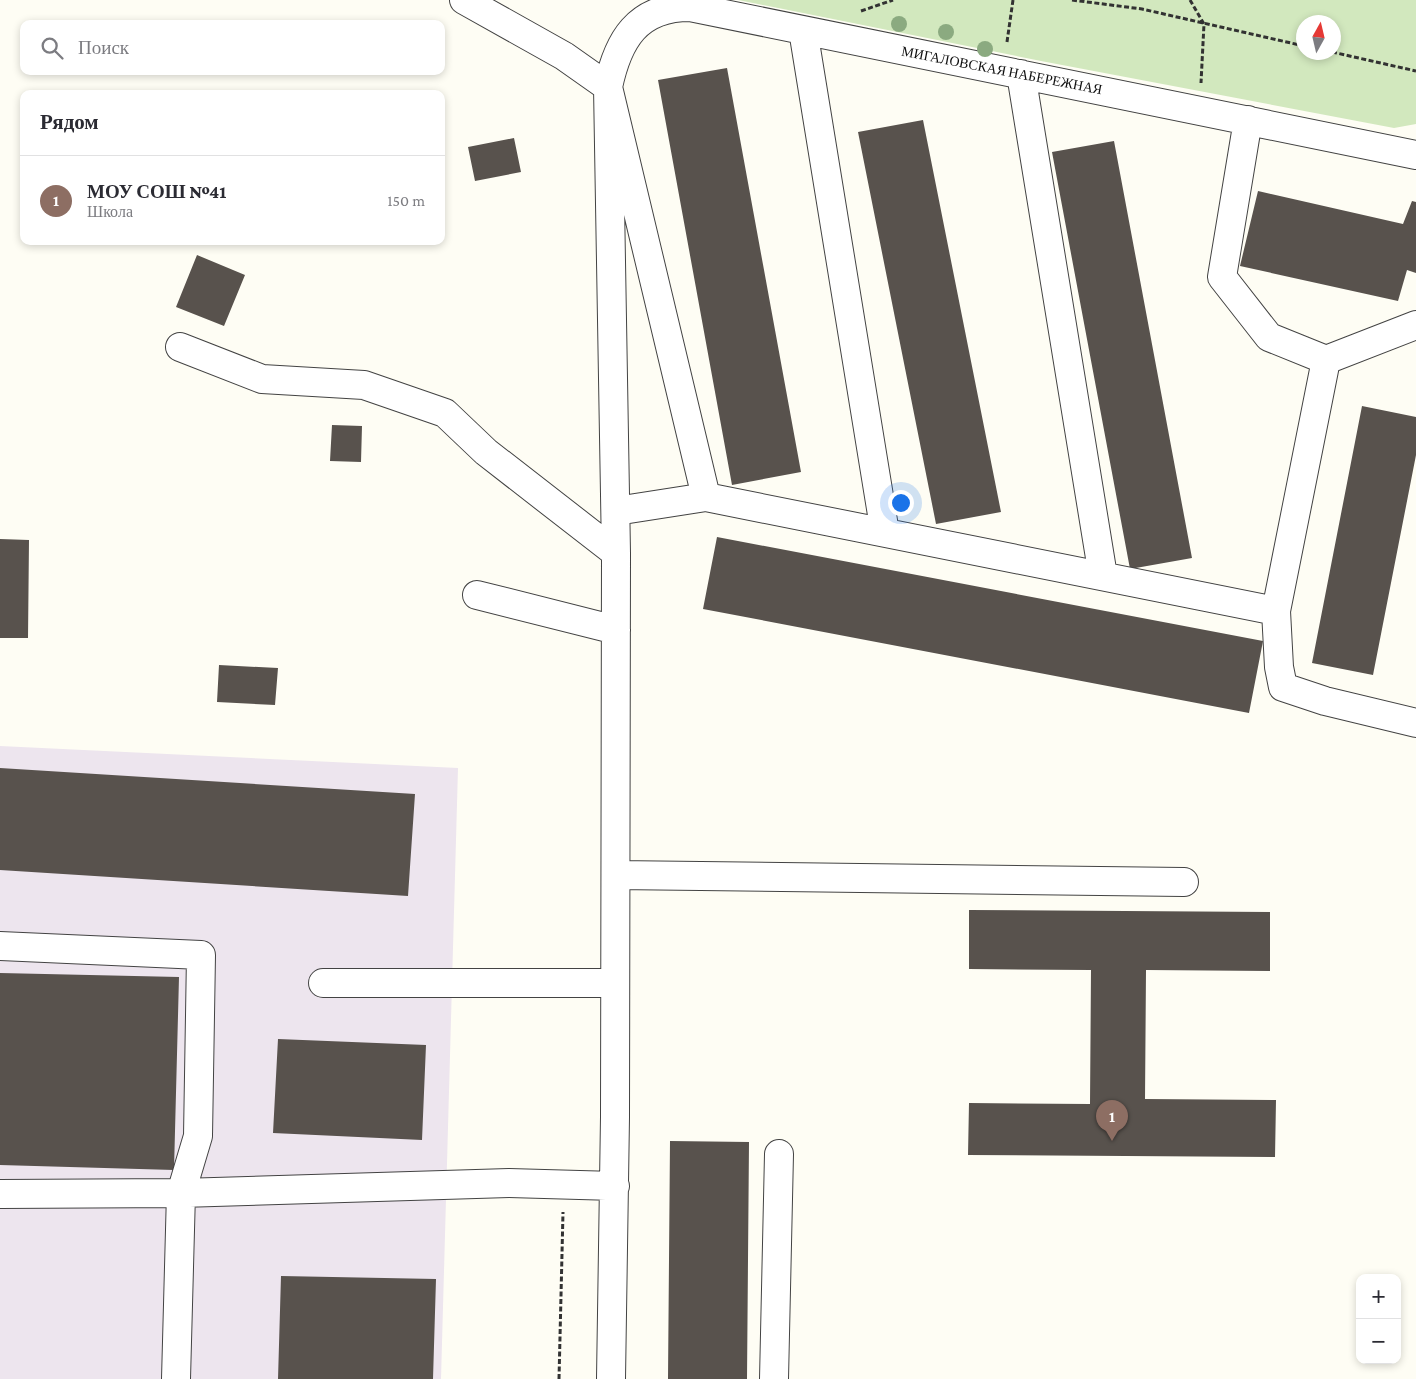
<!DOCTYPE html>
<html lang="ru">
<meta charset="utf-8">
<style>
:root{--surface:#fff;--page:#f7f7f7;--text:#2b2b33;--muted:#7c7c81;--line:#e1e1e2;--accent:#111827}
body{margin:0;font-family:"Crimson Pro",serif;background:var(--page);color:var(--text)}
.controls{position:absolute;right:15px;bottom:15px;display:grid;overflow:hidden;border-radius:10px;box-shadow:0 2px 8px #0003}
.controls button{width:45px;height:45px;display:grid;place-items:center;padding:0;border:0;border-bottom:1px solid var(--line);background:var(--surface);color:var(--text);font:25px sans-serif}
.compass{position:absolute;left:1296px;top:15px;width:45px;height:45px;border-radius:50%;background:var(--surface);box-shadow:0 2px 8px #0003;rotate:8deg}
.you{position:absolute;left:900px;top:502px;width:18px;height:18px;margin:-12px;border:4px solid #fff;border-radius:50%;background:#1a73e8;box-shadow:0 0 0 8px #1a73e833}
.badge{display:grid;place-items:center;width:32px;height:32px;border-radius:50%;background:var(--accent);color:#fff;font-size:16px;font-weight:700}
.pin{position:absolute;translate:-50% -41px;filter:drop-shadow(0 1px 2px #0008)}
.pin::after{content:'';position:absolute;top:26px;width:18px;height:15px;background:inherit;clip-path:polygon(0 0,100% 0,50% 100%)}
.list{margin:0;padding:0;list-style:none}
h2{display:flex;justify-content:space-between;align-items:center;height:65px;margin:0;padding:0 20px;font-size:21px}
h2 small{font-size:16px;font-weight:400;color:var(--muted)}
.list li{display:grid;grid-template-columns:32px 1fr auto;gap:15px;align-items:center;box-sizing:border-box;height:90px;padding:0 20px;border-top:1px solid var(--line)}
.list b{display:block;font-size:19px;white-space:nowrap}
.list p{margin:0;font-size:16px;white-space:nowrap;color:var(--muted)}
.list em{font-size:16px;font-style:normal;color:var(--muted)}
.icon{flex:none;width:28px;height:28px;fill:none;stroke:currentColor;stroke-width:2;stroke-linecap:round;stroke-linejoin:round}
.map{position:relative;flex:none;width:1416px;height:1379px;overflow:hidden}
.search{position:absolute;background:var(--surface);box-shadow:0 2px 8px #0003;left:20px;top:20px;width:425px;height:55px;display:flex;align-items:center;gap:12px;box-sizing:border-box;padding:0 18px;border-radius:10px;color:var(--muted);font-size:19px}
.panel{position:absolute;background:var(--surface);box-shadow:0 2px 8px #0003;left:20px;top:90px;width:425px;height:155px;border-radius:10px}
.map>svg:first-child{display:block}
</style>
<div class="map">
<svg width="1416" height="1379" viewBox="0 0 1416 1379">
<rect width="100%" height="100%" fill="#fefdf4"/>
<path fill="#ede5ee" d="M 0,746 L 458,768 L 441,1379 L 0,1379 Z"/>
<path fill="#d2e8be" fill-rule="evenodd" d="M 738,0 L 1416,0 L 1416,124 L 1394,128 L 1041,61 ZM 1304,22 L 1334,22 L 1334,52 L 1304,52 Z"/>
<path fill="#58524d" d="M 727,68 L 801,472 L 732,485 L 658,80 Z
M 923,120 L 1001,512 L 936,524 L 858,132 Z
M 514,138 L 521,172 L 475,181 L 468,147 Z
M 1114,141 L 1192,558 L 1130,569 L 1052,152 Z
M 1258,191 L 1403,224 L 1412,201 L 1416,202 L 1416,273 L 1407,270 L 1398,301 L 1240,266 Z
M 197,255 L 245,275 L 224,326 L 176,307 Z
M 1362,406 L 1416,417 L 1416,455 L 1373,675 L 1312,663 Z
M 332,425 L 362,426 L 361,462 L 330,461 Z
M 717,537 L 1263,641 L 1249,713 L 703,609 Z
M 0,539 L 29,540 L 28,638 L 0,638 Z
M 219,665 L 278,668 L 275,705 L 217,702 Z
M 0,768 L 415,794 L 408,896 L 0,870 Z
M 969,910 L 1270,912 L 1270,971 L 1146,970 L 1145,1099 L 1276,1100 L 1275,1157 L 968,1155 L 969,1103 L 1090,1104 L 1091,970 L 969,969 Z
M 0,973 L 179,977 L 174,1170 L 0,1165 Z
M 278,1039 L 426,1045 L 422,1140 L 273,1133 Z
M 670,1141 L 749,1142 L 747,1379 L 668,1379 Z
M 281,1276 L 436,1279 L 433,1379 L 278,1379 Z"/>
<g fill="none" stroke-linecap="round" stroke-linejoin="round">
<defs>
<path id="minor" d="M 464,0 L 564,56 L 608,87 L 706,497 L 616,511
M 803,30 L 885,533
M 1021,74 L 1103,576
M 180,347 L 262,379 L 364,385 L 445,413 L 486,452 L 616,553
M 1326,360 L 1416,325
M 706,497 L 1276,611 L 1326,360 L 1269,337 L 1222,277 L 1248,120
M 477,595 L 616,630
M 1276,611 L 1279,667 L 1283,687 L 1325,701 L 1416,723
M 616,875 L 1184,882
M 0,946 L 201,955 L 198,1136 L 181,1193 L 176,1379
M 323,983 L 615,983
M 0,1194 L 181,1193 L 509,1183 L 615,1186
M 611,1379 L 615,1117 L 616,553 L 608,87 C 618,40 637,7 690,7 L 1416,155
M 774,1379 L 779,1154"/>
</defs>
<use href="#minor" stroke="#434343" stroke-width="30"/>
<path stroke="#323232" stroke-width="3" stroke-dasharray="5 2.5" stroke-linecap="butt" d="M 1072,0 L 1142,9 L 1304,46
M 1190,0 L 1204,24 L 1201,83
M 861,11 L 893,0
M 1007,42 L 1013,0
M 1332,52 L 1416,71
M 559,1379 L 563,1212"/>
<use href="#minor" stroke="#fff" stroke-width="28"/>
</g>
<g fill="#8baa80">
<circle cx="899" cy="24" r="8"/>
<circle cx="946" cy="32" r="8"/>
<circle cx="985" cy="49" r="8"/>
</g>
<g text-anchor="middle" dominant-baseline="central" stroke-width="5" stroke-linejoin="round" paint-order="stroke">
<g font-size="14" fill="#101010" stroke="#fff">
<text transform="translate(1002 70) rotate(11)">МИГАЛОВСКАЯ НАБЕРЕЖНАЯ</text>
</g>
</g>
</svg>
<div class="controls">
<button>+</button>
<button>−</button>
</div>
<svg class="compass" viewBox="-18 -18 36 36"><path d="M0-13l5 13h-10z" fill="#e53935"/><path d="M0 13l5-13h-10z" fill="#7c7c81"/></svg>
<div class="you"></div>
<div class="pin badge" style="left:1112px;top:1141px;background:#8d6e63">1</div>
<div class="search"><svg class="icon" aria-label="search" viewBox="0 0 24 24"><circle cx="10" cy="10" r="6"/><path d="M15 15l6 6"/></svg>Поиск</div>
<section class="panel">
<h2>Рядом<small></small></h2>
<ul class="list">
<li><span class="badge" style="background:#8d6e63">1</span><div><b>МОУ СОШ №41</b><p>Школа</p></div><em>150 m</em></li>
</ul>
</section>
</div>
